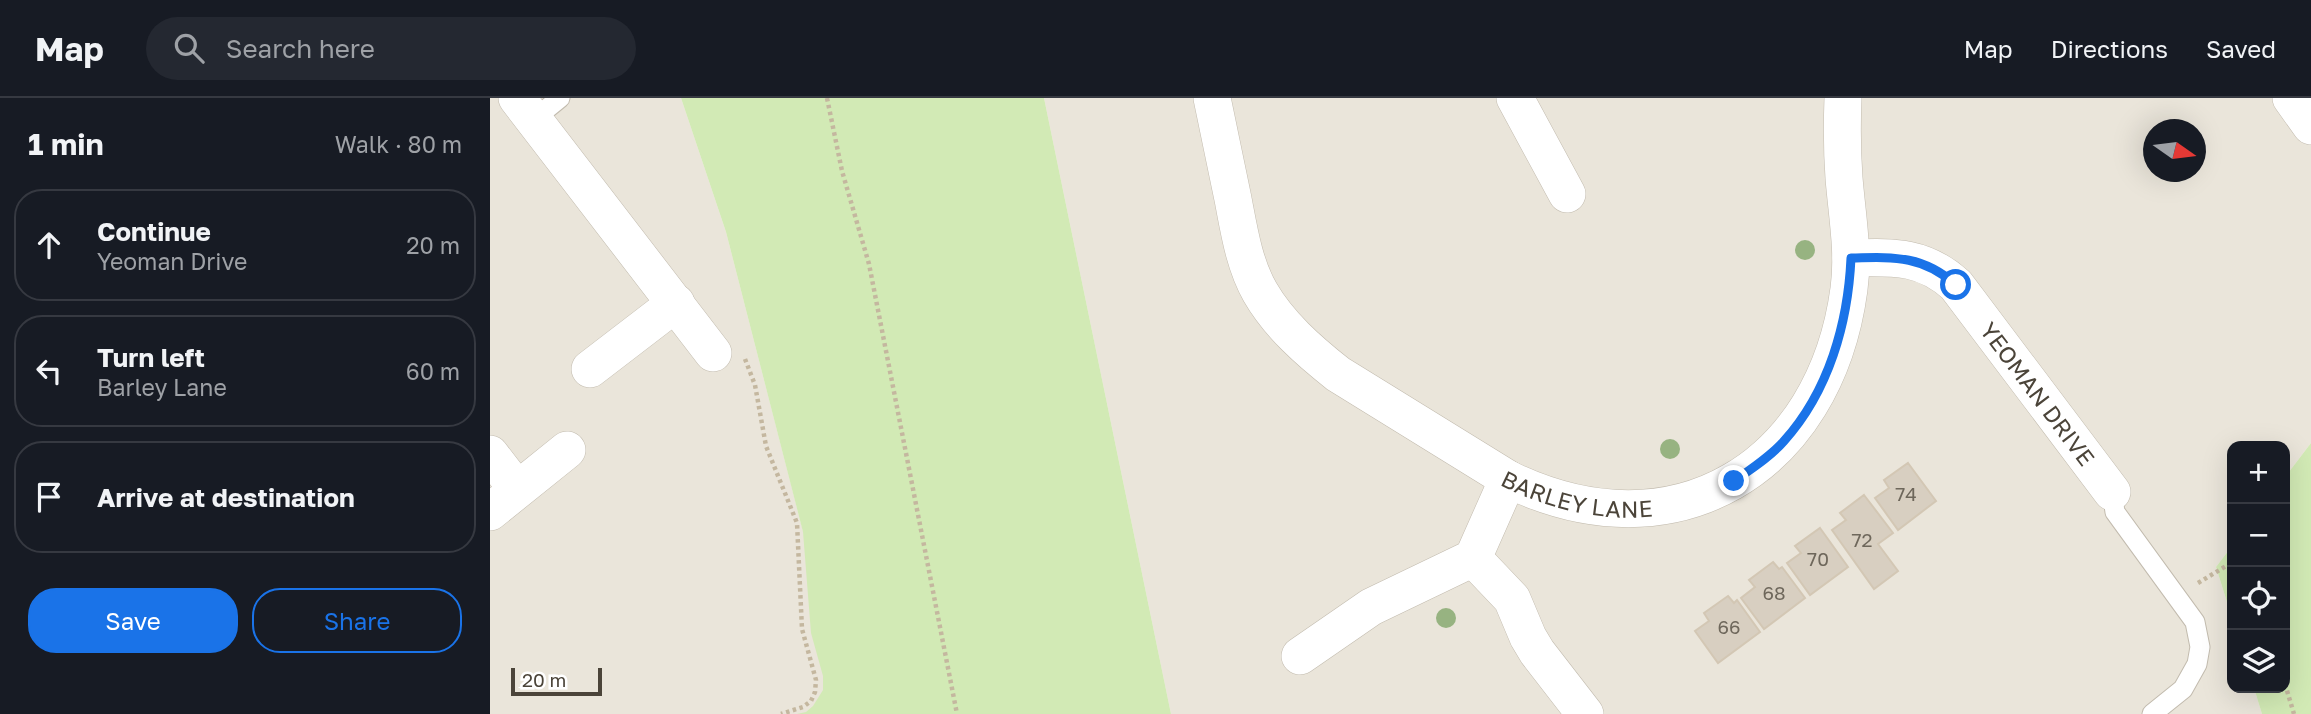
<!DOCTYPE html>
<meta charset="utf-8">
<style>
:root{--surface:#171b24;--page:#242831;--text:#f1f3f6;--muted:#9ea1a6;--line:#363941;--accent:#1a73e8}
body{margin:0;font-family:"Golos Text",sans-serif;background:var(--page);color:var(--text)}
.controls{position:absolute;right:21px;bottom:21px;display:grid;overflow:hidden;border-radius:14px;box-shadow:0 7px 28px #0002}
.controls button{width:63px;height:63px;display:grid;place-items:center;padding:0;border:0;border-bottom:2px solid var(--line);background:var(--surface);color:var(--text);font:35px sans-serif}
.compass{position:absolute;left:1653px;top:21px;width:63px;height:63px;border-radius:50%;background:var(--surface);box-shadow:0 7px 28px #0002;rotate:104deg}
.scale{position:absolute;left:21px;bottom:18px;width:91px;box-sizing:border-box;padding-left:7px;border:4px solid #4b4439;border-top:0;font-size:19px;line-height:24px;white-space:nowrap;color:#4b4439;-webkit-text-stroke:5px #fff;paint-order:stroke}
.stop{position:absolute;width:21px;height:21px;margin:-16px;border:5px solid #1a73e8;border-radius:50%;background:#fff}
.stop.end{background:#1a73e8;border-color:#fff;box-shadow:0 2px 7px #0008}
.list{margin:0;padding:0;list-style:none}
h2{display:flex;justify-content:space-between;align-items:center;height:91px;margin:0;padding:0 28px;font-size:30px}
h2 small{font-size:23px;font-weight:400;color:var(--muted)}
.list li{display:grid;grid-template-columns:46px 1fr auto;gap:21px;align-items:center;box-sizing:border-box;height:112px;margin:0 14px 14px;padding:0 14px;border:2px solid var(--line);border-radius:28px}
.list b{display:block;font-size:26px;white-space:nowrap}
.list p{margin:0;font-size:23px;white-space:nowrap;color:var(--muted)}
.list em{font-size:23px;font-style:normal;color:var(--muted)}
.actions{display:flex;gap:14px;padding:21px 28px}
.actions a{flex:1;padding:16px 0;border:2px solid var(--accent);border-radius:28px;text-align:center;font-size:24px;color:var(--accent)}
.actions .main{background:var(--accent);color:#fff}
.icon{flex:none;width:38px;height:38px;fill:none;stroke:currentColor;stroke-width:2;stroke-linecap:round;stroke-linejoin:round}
.map{position:relative;flex:none;width:1821px;height:616px;overflow:hidden}
header{display:flex;align-items:center;gap:42px;box-sizing:border-box;height:98px;padding:0 35px;background:var(--surface);border-bottom:2px solid var(--line)}
header strong{font-size:33px}
nav{display:flex;gap:38px;margin-inline-start:auto;font-size:24px}
.search{width:490px;height:63px;background:var(--page);display:flex;align-items:center;gap:18px;box-sizing:border-box;padding:0 24px;border-radius:38px;color:var(--muted);font-size:26px}
main{display:flex}
aside{flex:1;background:var(--surface)}
.map>svg:first-child{display:block}
</style>
<header>
<strong>Map</strong>
<div class="search"><svg class="icon" aria-label="search" viewBox="0 0 24 24"><circle cx="10" cy="10" r="6"/><path d="M15 15l6 6"/></svg>Search here</div>
<nav><a>Map</a><a>Directions</a><a>Saved</a></nav>
</header>
<main>
<aside>
<h2>1 min<small>Walk · 80 m</small></h2>
<ul class="list">
<li><svg class="icon" aria-label="ahead" viewBox="0 0 24 24"><path d="M12 20V5M6 11l6-6 6 6"/></svg><div><b>Continue</b><p>Yeoman Drive</p></div><em>20 m</em></li>
<li><svg class="icon" aria-label="left" viewBox="0 0 24 24"><path d="M17 20v-9H6M10 6l-5 5 5 5"/></svg><div><b>Turn left</b><p>Barley Lane</p></div><em>60 m</em></li>
<li><svg class="icon" aria-label="arrive" viewBox="0 0 24 24"><path d="M6 21V4h12l-3 4 3 4H6"/></svg><div><b>Arrive at destination</b></div></li>
</ul>
<div class="actions"><a class="main">Save</a><a>Share</a></div>
</aside>
<div class="map">
<svg width="1821" height="616" viewBox="0 0 1821 616">
<rect width="100%" height="100%" fill="#f6f3ec"/>
<path fill="#eae5da" fill-rule="evenodd" d="M 0,0 L 191,0 L 236,134 L 360,616 L 0,616 Z
M 554,0 L 1821,0 L 1821,345 L 1795,379 L 1795,348 L 1742,348 L 1742,448 L 1726,469 L 1742,520 L 1742,590 L 1764,590 L 1772,616 L 681,616 ZM 1664,32 L 1706,32 L 1706,74 L 1664,74 Z"/>
<path fill="#d2eab5" d="M 191,0 L 554,0 L 681,616 L 307,616 L 316,614 L 323,608 L 333,592 L 333,578 L 321,535 L 313,434 L 236,134 Z
M 1821,345 L 1821,616 L 1772,616 L 1764,590 L 1795,590 L 1795,379 Z
M 1742,448 L 1742,520 L 1726,469 Z"/>
<path fill="#d8cfc1" stroke="#d3c7b4" stroke-width="2" d="M 1418,365 L 1446,403 L 1408,432 L 1385,400 L 1399,390 L 1394,382 Z
M 1374,397 L 1403,435 L 1388,446 L 1408,473 L 1384,491 L 1342,432 L 1356,422 L 1350,415 Z
M 1330,430 L 1358,469 L 1320,497 L 1297,465 L 1311,455 L 1305,448 Z
M 1283,464 L 1289,471 L 1292,469 L 1315,500 L 1274,531 L 1251,500 L 1265,489 L 1259,482 Z
M 1238,498 L 1244,505 L 1247,502 L 1270,534 L 1228,565 L 1205,533 L 1219,523 L 1214,515 Z"/>
<g fill="none" stroke-linecap="round" stroke-linejoin="round">
<defs>
<path id="service" d="M 43,22 L 70,0
M 1622,394 L 1625,414 L 1705,524 L 1710,549 L 1707,566 L 1693,591 L 1662,616"/>
<g id="minor">
<path d="M 27,0 L 223,255"/>
<path id="s1" d="M 722,0 C 729,34 736,67 743,101 C 749,132 754,166 770,194 C 789,227 819,253 848,276 L 1018,381 C 1185,462 1335,370 1359,191 C 1364,154 1357,117 1354,80 C 1352,53 1352,26 1353,0"/>
<path d="M 1025,0 L 1077,96"/>
<path d="M 1801,0 L 1821,28"/>
<path id="s2" d="M 1361,160 C 1403,159 1433,157 1466,187 L 1622,394"/>
<path d="M 100,271 L 186,205"/>
<path d="M 0,356 L 27,391"/>
<path d="M 0,414 L 77,352"/>
<path d="M 983,460 L 1022,501 L 1038,539 L 1047,554 L 1095,616"/>
<path d="M 810,558 L 881,509 L 983,460 L 1018,381"/>
</g>
</defs>
<use href="#service" stroke="#c2bbae" stroke-width="21"/>
<use href="#minor" stroke="#c2bbae" stroke-width="38"/>
<path stroke="#c4b79f" stroke-width="4.5" stroke-dasharray="3.5 3.5" stroke-linecap="butt" d="M 337,0 L 352,73 L 379,166 L 467,616
M 255,261 L 265,287 L 276,348 L 307,425 L 312,531 L 326,582 L 325,594 L 321,603 L 313,609 L 291,616
M 1708,485 L 1741,465 L 1742,467
M 1795,586 L 1804,616"/>
<use href="#service" stroke="#fff" stroke-width="19"/>
<use href="#minor" stroke="#fff" stroke-width="37"/>
</g>
<g fill="#97b381">
<circle cx="1315" cy="152" r="10"/>
<circle cx="1180" cy="351" r="10"/>
<circle cx="956" cy="520" r="10"/>
</g>
<g fill="none" stroke-linecap="round" stroke-linejoin="round">
<path stroke="#1a73e8" stroke-width="9" d="M 1244,383 C 1261,371 1280,359 1294,343 C 1339,293 1358,225 1361,160 C 1403,159 1433,157 1466,187"/>
</g>
<g text-anchor="middle" dominant-baseline="central" stroke-width="7" stroke-linejoin="round" paint-order="stroke">
<g font-size="19" fill="#6e675b">
<text x="1416" y="395">74</text>
<text x="1372" y="441">72</text>
<text x="1328" y="460">70</text>
<text x="1284" y="494">68</text>
<text x="1239" y="528">66</text>
</g>
<g font-size="23" fill="#4b4439" stroke="#fff">
<text stroke="none"><textPath href="#s2" startOffset="248">YEOMAN DRIVE</textPath></text>
<text stroke="none"><textPath href="#s1" startOffset="586">BARLEY LANE</textPath></text>
</g>
</g>
</svg>
<div class="controls">
<button>+</button>
<button>−</button>
<button><svg class="icon" aria-label="locate" viewBox="0 0 24 24"><circle cx="12" cy="12" r="6"/><path d="M12 2v4M12 18v4M2 12h4M18 12h4"/></svg></button>
<button><svg class="icon" aria-label="layers" viewBox="0 0 24 24"><path d="M12 4l9 5-9 5-9-5zM3 14l9 5 9-5"/></svg></button>
</div>
<svg class="compass" viewBox="-18 -18 36 36"><path d="M0-13l5 13h-10z" fill="#e53935"/><path d="M0 13l5-13h-10z" fill="#9ea1a6"/></svg>
<div class="scale">20 m</div>
<div class="stop" style="left:1466px;top:187px"></div>
<div class="stop end" style="left:1244px;top:383px"></div>
</div>
</main>
